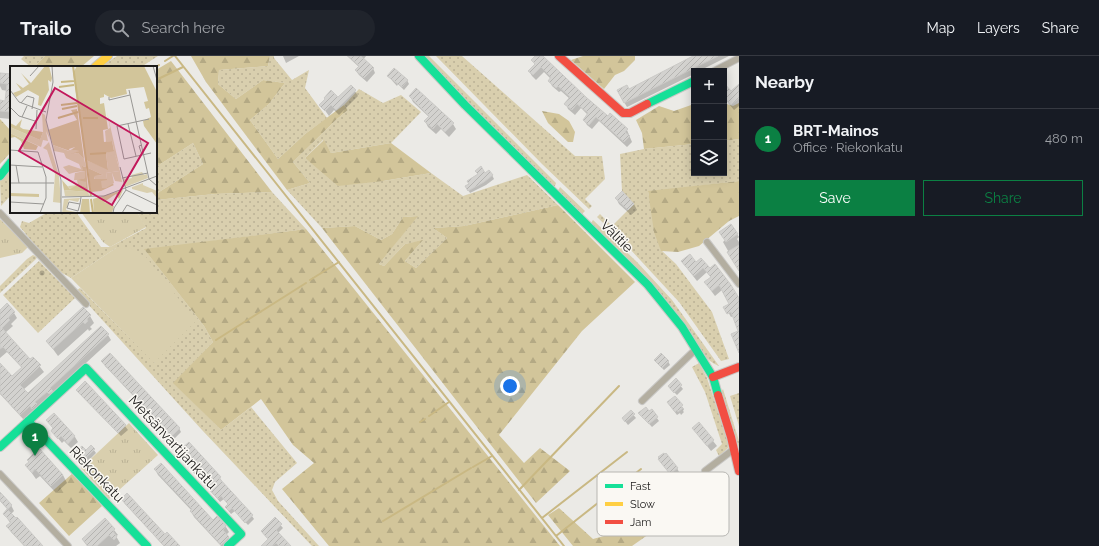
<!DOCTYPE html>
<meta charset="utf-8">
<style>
:root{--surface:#171b24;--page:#20242c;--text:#f1f3f6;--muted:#9ea1a6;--line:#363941;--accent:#0b8043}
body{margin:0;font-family:Raleway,sans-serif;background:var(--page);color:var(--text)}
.controls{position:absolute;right:12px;top:12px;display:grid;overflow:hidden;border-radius:0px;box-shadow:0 2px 10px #0003}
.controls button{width:36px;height:36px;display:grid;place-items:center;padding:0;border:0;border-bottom:1px solid var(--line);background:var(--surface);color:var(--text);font:20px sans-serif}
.you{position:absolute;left:510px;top:330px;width:14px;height:14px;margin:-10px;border:3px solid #fff;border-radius:50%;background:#1a73e8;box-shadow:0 0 0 6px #1a73e833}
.badge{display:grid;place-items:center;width:26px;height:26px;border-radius:50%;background:var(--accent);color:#fff;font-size:13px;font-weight:700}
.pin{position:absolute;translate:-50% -33px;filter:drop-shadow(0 1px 2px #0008)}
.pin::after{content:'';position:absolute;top:21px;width:14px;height:12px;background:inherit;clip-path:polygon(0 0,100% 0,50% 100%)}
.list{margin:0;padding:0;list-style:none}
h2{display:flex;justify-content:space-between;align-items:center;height:52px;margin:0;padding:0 16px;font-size:17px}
h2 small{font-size:13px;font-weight:400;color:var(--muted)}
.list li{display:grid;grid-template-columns:26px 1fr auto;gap:12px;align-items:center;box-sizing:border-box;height:60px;padding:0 16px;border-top:1px solid var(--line)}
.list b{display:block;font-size:15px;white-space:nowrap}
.list p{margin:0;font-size:13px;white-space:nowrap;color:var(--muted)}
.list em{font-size:13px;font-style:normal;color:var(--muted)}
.actions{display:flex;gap:8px;padding:12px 16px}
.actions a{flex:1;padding:9px 0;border:1px solid var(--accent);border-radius:0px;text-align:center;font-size:14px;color:var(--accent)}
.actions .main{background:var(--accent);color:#fff}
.icon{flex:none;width:22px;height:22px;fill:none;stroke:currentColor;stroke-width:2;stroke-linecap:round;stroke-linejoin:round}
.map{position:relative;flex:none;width:739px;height:490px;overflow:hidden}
header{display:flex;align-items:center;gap:24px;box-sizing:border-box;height:56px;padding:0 20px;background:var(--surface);border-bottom:1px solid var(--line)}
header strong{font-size:19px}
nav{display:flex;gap:22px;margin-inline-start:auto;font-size:14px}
.search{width:280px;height:36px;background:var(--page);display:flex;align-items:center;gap:10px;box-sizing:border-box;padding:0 14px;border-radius:22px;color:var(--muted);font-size:15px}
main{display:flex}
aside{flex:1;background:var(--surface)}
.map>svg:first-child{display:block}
</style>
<header>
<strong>Trailo</strong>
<div class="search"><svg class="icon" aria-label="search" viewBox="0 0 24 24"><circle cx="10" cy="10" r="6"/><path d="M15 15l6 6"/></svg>Search here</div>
<nav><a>Map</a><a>Layers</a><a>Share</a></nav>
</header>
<main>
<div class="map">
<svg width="739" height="490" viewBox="0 0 739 490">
<defs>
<pattern id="grass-dots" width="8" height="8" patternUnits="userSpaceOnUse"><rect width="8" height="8" fill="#d9cfae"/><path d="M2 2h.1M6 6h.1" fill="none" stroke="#bab195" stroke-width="1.8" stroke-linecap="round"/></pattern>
<pattern id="forest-firs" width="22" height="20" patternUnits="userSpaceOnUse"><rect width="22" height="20" fill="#d2c59a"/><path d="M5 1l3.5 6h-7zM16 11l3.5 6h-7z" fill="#b4a984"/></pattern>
<pattern id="park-tufts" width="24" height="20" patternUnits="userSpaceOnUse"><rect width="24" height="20" fill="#d9cfae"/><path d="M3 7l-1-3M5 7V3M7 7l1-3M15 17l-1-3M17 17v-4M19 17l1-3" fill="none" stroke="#bab195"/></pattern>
<pattern id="building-hatch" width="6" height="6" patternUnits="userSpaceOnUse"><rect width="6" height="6" fill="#d3d2cf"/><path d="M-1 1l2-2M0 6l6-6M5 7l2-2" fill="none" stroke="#b5b4b1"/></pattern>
</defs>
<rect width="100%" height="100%" fill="#ebeae6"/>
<path fill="url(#grass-dots)" d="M 24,0 L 45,0 L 34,11 L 31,11 L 21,3 Z
M 117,0 L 158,0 L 141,11 L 101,11 Z
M 270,0 L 274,0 L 274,2 L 292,24 L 309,14 L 305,32 L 327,62 L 305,78 L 278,103 L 250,64 L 269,48 L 285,27 L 263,24 L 236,43 L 218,28 L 219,14 L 268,10 Z
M 423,0 L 429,0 L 556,127 L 555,130 L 553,130 L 442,20 Z
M 436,0 L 462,0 L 575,100 L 602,100 L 605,123 L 585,143 L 592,150 L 589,153 L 542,108 Z
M 359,33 L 383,47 L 401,39 L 421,56 L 391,87 L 331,97 L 323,84 L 305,102 L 316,110 L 383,125 L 431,117 L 463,140 L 527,119 L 558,149 L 464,170 L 433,172 L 447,182 L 416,212 L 405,205 L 422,185 L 405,188 L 384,210 L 379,208 L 417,160 L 403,161 L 392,178 L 381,184 L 355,170 L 322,172 L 287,134 L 310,127 L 293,106 L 337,63 L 348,54 L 344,49 Z
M 739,83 L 739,125 L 648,136 L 661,194 L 676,208 L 712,256 L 729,303 L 721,305 L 679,246 L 629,192 L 597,161 L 600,158 L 612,170 L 634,148 L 622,135 L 620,98 L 644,93 L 694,88 L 694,117 L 724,117 L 724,85 Z
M 193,87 L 203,108 L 156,138 L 156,111 Z
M 11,113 L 11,139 L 1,150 L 0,125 Z
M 560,131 L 585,155 L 582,158 L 558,135 Z
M 272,136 L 306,173 L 145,194 L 204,270 L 213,286 L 174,327 L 221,374 L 251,351 L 297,407 L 275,426 L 272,434 L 278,445 L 319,490 L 312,490 L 202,374 L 76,235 L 80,232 L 155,307 L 116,192 L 71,222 L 55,213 L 20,171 L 22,165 L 29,167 L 48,156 L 56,157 L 58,156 L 76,156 L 101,191 L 110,191 L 146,172 L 137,156 L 156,156 L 156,144 L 215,138 Z
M 593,164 L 637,206 L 672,244 L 719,310 C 705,305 699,291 691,279 C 662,236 627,203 591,167 Z
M 33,199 L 37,201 L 36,203 L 0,237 L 0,230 L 27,203 Z
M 39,205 L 75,242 L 38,277 L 3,239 Z
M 699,307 L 707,322 L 728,386 L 728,392 L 719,400 L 716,394 L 722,388 L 705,336 L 692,311 Z
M 723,333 L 739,385 L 739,392 L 721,336 Z
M 739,337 L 739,370 L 730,340 Z"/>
<path fill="url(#forest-firs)" d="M 45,0 L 94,0 L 81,11 L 34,11 Z
M 191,0 L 270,0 L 268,10 L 219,14 L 218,28 L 236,43 L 263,24 L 285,27 L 269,48 L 250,64 L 278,103 L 305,78 L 344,49 L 348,54 L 337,63 L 293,106 L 310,127 L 287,134 L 206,26 Z
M 583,0 L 635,0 L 635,4 L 624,15 L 615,19 L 604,33 L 571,4 Z
M 171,5 L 272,136 L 215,138 L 156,144 L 156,138 L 203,108 L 193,87 L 156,111 L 156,14 Z
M 724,47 L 733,50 L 739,47 L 739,83 L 724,85 Z
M 694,48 L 694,88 L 644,93 L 642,77 L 636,64 L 659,50 L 674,55 Z
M 542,55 L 559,58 L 569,65 L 575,76 L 573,86 L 568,86 L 548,67 Z
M 0,63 L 11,75 L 11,96 L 0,108 Z
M 324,84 L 331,97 L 391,87 L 431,117 L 383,125 L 338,130 L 305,102 Z
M 739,125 L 739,160 L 729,165 L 699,190 L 678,196 L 661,195 L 654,176 L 648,135 Z
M 558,149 L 635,226 L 582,275 L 499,379 L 524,407 L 540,392 L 570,415 L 536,447 L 322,172 L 355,170 L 381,184 L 392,178 L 403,161 L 418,160 L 379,208 L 384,210 L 405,188 L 423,184 L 405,205 L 416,212 L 447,182 L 433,172 L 464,170 Z
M 306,173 L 560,490 L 329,490 L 282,433 L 314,407 L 293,389 L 261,343 L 221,374 L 173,327 L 213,286 L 204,270 L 144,193 Z
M 73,417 L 102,450 L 69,480 L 39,447 Z
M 663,437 L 674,449 L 669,464 L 632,490 L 573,490 L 548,459 L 559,452 L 593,483 L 615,477 Z"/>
<path fill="url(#park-tufts)" d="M 81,156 L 137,156 L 146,171 L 110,191 L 103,186 Z
M 0,163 L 28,191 L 22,197 L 0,202 Z
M 129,367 L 158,399 L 109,443 L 81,412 Z"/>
<path fill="#d9cfae" d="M 128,191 L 146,201 L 196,265 L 154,307 L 71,222 L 116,192 Z"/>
<path fill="#0003" d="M 283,0 L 299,0 L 286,7 Z
M 347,0 L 366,0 L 363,4 L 373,12 L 375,17 L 367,26 L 359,19 L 356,15 L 359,11 Z
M 536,0 L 541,0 L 608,62 L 627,74 L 632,86 L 627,91 L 599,65 L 592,73 L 587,69 L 584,64 L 588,59 L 581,52 L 575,59 L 568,53 L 566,48 L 570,43 L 561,35 L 559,36 L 552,30 L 550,25 L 551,23 L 544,16 L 536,24 L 532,20 L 529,15 L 535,9 L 532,4 Z
M 695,0 L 729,0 L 699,15 L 694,15 L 694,18 L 627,51 L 624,46 L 629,34 Z
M 0,18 L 11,19 L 11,63 L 0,62 L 0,45 L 6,46 L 8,35 L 2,34 L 0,30 Z
M 388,20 L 407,24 L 409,28 L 404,34 L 398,28 L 397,30 Z
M 724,28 L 731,36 L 739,29 L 739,50 L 734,54 L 724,42 Z
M 355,35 L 358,40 L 339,59 L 334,54 L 329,60 L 321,49 Z
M 410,40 L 453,68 L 456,73 L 449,81 L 441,73 L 436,78 L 428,71 L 425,65 L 429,61 L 413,46 Z
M 485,118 L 492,119 L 494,123 L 486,129 L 470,137 L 466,130 L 479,119 Z
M 616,142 L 634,148 L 637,154 L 631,159 L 619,148 Z
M 731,169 L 739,181 L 737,183 L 739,186 L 739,214 L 723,186 L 725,184 Z
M 701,204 L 739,244 L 739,258 L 731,261 L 725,251 L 730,248 L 722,234 L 715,240 L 709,232 L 706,227 L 711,222 L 707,216 L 697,225 L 682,206 L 696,208 Z
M39.5 217a2.5 2.5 0 1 1 5 0a2.5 2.5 0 1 1-5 0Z
M 0,255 L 14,257 L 17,262 L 11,268 L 13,270 L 5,277 L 30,304 L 33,302 L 44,316 L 23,334 L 28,339 L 108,279 L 111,284 L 24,364 L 0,338 L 0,309 L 12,321 L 22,312 L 7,296 L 0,302 Z
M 90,260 L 94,267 L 90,271 L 92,273 L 89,275 L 88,273 L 58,300 L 47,285 Z
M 103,305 L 179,372 L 181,376 L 174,383 L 105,310 Z
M 668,305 L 670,309 L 664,314 L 657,307 Z
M 676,324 L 683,333 L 677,339 L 671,333 Z
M 80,338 L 125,370 L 128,374 L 121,380 Z
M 675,341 L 684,353 L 683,355 L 684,356 L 681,359 L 680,357 L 677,359 L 668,347 Z
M 652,355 L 659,365 L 652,371 L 639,357 L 649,357 Z
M 631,356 L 636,362 L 628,369 L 625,365 Z
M 54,358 L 75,381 L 78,386 L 71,392 L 64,385 L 62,387 L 52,375 L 54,373 L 47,364 Z
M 699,367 L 717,390 L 711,395 L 693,372 Z
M 189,387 L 220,422 L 222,425 L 221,426 L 252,460 L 254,463 L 248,469 L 235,455 L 231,458 L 226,452 L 229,449 L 224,443 L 220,446 L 208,432 L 210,425 L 203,417 L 198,422 L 196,418 L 197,412 L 191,404 L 189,406 L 187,402 Z
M 91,390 L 96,397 L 83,410 L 79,406 L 79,401 L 76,396 L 86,395 Z
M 659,403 L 677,412 L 680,418 L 673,423 Z
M 26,409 L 63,419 L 67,427 L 56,437 L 40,420 L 36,423 Z
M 155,413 L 213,465 L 217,462 L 226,471 L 229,476 L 226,479 L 232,487 L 229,490 L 221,490 L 194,461 L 191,455 L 192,455 L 158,419 Z
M 0,437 L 11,449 L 14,455 L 11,458 L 42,490 L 24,490 L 11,476 L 8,471 L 11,468 L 4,458 L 8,454 L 0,445 Z
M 122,443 L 165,479 L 179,490 L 164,490 L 125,448 Z
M 275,463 L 283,472 L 278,477 L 290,490 L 262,490 L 269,484 L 262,476 Z
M 114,474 L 118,479 L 116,480 L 120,487 L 116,490 L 87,490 L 83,484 Z"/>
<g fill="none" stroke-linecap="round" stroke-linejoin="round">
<path stroke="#c9b883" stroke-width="2" d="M 175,0 L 564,490
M 165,5 L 173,0
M 156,11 L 159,9
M 156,24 L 183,11
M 310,224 L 339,206
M 216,284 L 306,227
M 429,360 L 449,346
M 420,366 L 425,363
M 473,411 L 492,400
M 519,434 L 619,330
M 542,462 L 627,396
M 383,465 L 471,412
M 556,480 L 641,413"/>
</g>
<path fill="url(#building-hatch)" stroke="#cbcac7" d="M 348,0 L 361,0 L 374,12 L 364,22 L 355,14 L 359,10 Z
M 535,0 L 543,0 L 587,42 L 608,60 L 610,57 L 628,73 L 625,76 L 630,80 L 624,86 L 596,61 L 589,69 L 583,64 L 588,57 L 577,48 L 572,54 L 564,48 L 570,41 L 558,30 L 556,32 L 548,25 L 551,21 L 541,11 L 533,19 L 528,15 L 535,8 L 531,4 Z
M 693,0 L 718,0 L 624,47 L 617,34 L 627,29 L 629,33 Z
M 394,12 L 408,24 L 402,31 L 387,20 Z
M 0,17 L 11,18 L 11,56 L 0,55 L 0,44 L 5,45 L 7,28 L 0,27 Z
M 724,27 L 731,35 L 739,28 L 739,42 L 731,49 L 724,41 Z
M 351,29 L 356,34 L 336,54 L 331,49 L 325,55 L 319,49 L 325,43 L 324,42 L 331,34 L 338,41 Z
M 416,32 L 454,67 L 445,76 L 437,68 L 433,73 L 424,65 L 429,60 L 409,40 Z
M 481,110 L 485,117 L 489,114 L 493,119 L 484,126 L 468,135 L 465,130 L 469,128 L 467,125 L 478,118 L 475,115 Z
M 622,135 L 634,148 L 628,154 L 615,142 Z
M 731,168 L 738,178 L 726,186 L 719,176 Z
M 739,189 L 739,215 L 727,196 Z
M 690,198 L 696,206 L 701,202 L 710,212 L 715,208 L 731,229 L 739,242 L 739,297 L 731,278 L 738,275 L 731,256 L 727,258 L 723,251 L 729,248 L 719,229 L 712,235 L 704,226 L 711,221 L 703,212 L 694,220 L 681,205 Z
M 7,247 L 15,256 L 8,262 L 10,264 L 2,272 L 30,303 L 33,301 L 41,309 L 20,329 L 28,337 L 101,270 L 109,278 L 50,332 L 53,335 L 49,338 L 47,336 L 35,346 L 37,348 L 32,353 L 30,350 L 20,359 L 0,337 L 0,307 L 12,320 L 22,311 L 3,291 L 0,293 L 0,254 Z
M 83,251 L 91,259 L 87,263 L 88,265 L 85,268 L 83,266 L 53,293 L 46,285 Z
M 110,297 L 180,372 L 172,380 L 101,305 Z
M 661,297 L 669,305 L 662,312 L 654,304 Z
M 676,322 L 682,329 L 674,337 L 668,330 Z
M 85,325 L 126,369 L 118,377 L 76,334 Z
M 675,340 L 683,349 L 681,351 L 683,352 L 678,356 L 677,354 L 675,356 L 667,346 Z
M 646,351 L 649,355 L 652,353 L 658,361 L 649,368 L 638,357 Z
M 631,354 L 635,358 L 625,366 L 622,362 Z
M 54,357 L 75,380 L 68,388 L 61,380 L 58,383 L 51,375 L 53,372 L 46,364 Z
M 699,366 L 714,384 L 707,390 L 692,372 Z
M 189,386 L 221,421 L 219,422 L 253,459 L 245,467 L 232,452 L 229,455 L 225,451 L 228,448 L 221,440 L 218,443 L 205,429 L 210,425 L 201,415 L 196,419 L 192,415 L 197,411 L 188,402 L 187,403 L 183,399 L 185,398 L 181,393 Z
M 91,389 L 95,393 L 80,407 L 76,403 L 79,400 L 75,396 L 82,390 L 86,394 Z
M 39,392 L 63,419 L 51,430 L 35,413 L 32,417 L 25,409 L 29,406 L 27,404 Z
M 664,397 L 665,398 L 666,397 L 678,412 L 670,418 L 658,403 L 659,402 L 658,401 Z
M 161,407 L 213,464 L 217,460 L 226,470 L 223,474 L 229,481 L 221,489 L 190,455 L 192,453 L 154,413 Z
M 0,436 L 12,449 L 8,453 L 0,444 Z
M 127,437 L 165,478 L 167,476 L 180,490 L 164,490 L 121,443 Z
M 7,453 L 16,462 L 17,461 L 43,490 L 25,490 L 6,470 L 11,466 L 3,458 Z
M 275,461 L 282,468 L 276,474 L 291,490 L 279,490 L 276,487 L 272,490 L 261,490 L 268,483 L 261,475 Z
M 105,462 L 115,473 L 113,475 L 117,481 L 114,484 L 109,479 L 97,490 L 88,490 L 82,483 Z"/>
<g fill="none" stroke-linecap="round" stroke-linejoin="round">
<defs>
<path id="street" d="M 714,15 L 739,2
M 0,157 L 86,248
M 707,186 L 739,228
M 642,345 L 696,293
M 705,415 L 734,393
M 0,418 L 68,490"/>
<path id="fast" d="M 419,0 L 465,49 L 648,229 L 682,271 L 713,321 L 718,339
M 647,48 L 694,25
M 0,120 L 11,106
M 28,365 L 147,490
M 0,391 L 86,312 L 241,478 L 228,490"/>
<path id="slow" d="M 95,11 L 108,0"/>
<path id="jam" d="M 559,0 L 623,57 L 630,57 L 647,48
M 713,321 L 739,311
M 718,339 L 731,381 L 739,415"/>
</defs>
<use href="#street" stroke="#c9c8c6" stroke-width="8"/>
<use href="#fast" stroke="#c9c8c6" stroke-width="10"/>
<use href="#slow" stroke="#c9c8c6" stroke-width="10"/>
<use href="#jam" stroke="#c9c8c6" stroke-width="10"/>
<use href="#street" stroke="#b3aea0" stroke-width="6"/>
<use href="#fast" stroke="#16e098" stroke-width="8"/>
<use href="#slow" stroke="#ffcf43" stroke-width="8"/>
<use href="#jam" stroke="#f24e42" stroke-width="8"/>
</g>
<g text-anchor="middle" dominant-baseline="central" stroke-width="3" stroke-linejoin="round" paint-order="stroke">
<g font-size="14" fill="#1c1b1a" stroke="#faf8f3">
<text transform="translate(617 180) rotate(45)">Välitie</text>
<text transform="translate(173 386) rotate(47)">Metsänvartijankatu</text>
<text transform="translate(97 418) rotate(46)">Riekonkatu</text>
</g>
</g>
<g transform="translate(10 10)">
<rect width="147" height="147" fill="#ebeae6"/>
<path d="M 97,46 L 110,103 L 105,89 L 102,106 L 110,105 L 112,116 L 105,115 L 102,107 L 96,106 L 97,113 L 84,114 L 85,110 L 93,109 L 78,102 L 76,94 L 98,103 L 96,87 L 104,84 L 102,75 L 96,76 L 95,65 L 100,62 ZM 32,47 L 35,49 L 40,74 L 36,65 L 38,75 L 33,74 L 31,81 L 0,67 L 0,61 L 30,74 L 33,66 ZM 39,76 L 49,110 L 51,135 L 50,147 L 51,137 L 43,136 L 45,108 L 37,84 L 33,82 ZM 43,79 L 59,85 L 65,81 L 63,84 L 70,85 L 62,88 L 68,87 L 74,93 L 76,101 L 73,100 L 73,104 L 59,108 L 53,101 L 59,99 L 71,103 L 69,98 L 56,92 L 54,87 L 44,85 ZM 75,105 L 75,112 L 72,113 L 76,116 L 76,121 L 69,118 L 67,121 L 60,123 L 58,120 L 68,119 L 67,114 L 64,114 L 65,107 ZM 133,117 L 133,119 L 147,125 L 147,132 L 142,126 L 137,127 L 122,123 L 122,121 L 117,123 ZM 54,124 L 78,126 L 80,131 L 55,130 ZM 70,132 L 68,136 L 59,134 L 56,144 L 70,147 L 52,147 L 54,133 Z" fill="#d9cfae"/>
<path d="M 35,0 L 39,0 L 42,12 L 41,16 L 38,14 L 39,24 L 31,40 L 28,39 L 29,30 L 18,24 L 6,31 L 3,27 L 11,24 L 6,17 L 13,22 L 19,18 L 11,7 L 21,17 ZM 67,0 L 134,0 L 147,26 L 147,78 L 134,60 L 133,55 L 141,51 L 139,42 L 136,43 L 134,36 L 138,35 L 134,21 L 116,23 L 117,28 L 101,32 L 94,28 L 94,31 L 90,32 L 90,38 L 94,37 L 98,63 L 93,64 L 94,76 L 102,75 L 104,85 L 96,87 L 98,104 L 76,94 L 64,14 L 63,7 ZM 67,43 L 74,93 L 68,87 L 61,88 L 69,85 L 62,84 L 65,81 L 59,83 L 60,85 L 43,79 L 38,64 L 67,54 L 61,44 ZM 12,53 L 10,61 L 13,63 L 33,66 L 30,74 L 0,61 L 0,57 L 6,60 ZM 0,67 L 28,80 L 26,84 L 14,83 L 11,75 L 5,71 L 0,72 ZM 72,100 L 76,101 L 78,126 L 54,124 L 52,114 L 60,123 L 69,118 L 76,121 L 76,116 L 68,114 L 75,112 L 75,105 L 62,106 L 73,104 ZM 78,102 L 93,109 L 85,110 L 84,113 L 97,113 L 104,119 L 91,125 L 81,126 ZM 113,124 L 109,133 L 106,128 L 94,136 L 104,140 L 102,147 L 84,147 L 83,133 ZM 0,127 L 29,128 L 29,131 L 0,130 ZM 72,133 L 79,133 L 80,147 L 70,147 Z" fill="#d2c59a"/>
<path d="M 96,106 L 102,107 L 104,117 L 96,122 L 92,122 L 91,115 L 97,114 ZM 132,106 L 134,109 L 137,108 L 138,112 L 115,121 L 113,112 L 117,113 L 122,112 L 121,109 Z" fill="#d9cfae"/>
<path d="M 105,88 L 110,105 L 102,106 L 97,91 Z" fill="#d9cfae"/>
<path fill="none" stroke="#c9b883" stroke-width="2" d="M 63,0 L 81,130M 51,16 L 64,15M 49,21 L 64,19M 51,39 L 67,37M 52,43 L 67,40M 48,52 L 68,46M 73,52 L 88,52M 80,88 L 96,87M 81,133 L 83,147"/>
<path fill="none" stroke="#989794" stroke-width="1" d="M 42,0 L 43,16 L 36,54 L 51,114 L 51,147M 143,0 L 147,14M 20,10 L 29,0M 0,24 L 9,36 L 36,46M 119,24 L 139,113 L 147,120M 99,31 L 99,34 L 120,29M 11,37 L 17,30 L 24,32 L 22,43M 1,42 L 9,50 L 25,55M 12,51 L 17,40M 139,53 L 107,60 L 114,93 L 141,87M 118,58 L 126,90M 26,63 L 27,44M 132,79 L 129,80 L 132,89M 0,84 L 28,86 L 36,111 L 36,132 L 30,147M 0,99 L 32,101M 6,99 L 9,117M 112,112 L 138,107M 0,117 L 44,117M 116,124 L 147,139M 52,131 L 94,130 L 147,110M 0,136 L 34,138M 70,138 L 68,145 L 57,142 L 59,136 L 70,138 L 71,131M 103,147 L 104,142 L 116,124 L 110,101M 112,147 L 117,139 L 135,147"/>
<path fill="#c2185b" fill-opacity="0.15" stroke="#c2185b" stroke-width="2" d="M 45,22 L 138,77 L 102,139 L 9,85 Z"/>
<rect width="147" height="147" fill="none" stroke="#1c1b1a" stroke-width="2"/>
</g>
<rect x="597" y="416" width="132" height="64" rx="6" fill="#faf8f3" stroke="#b7b6b2" stroke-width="1"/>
<rect x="605" y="428" width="18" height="4" fill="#16e098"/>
<rect x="605" y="446" width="18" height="4" fill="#ffcf43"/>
<rect x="605" y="464" width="18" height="4" fill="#f24e42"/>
<g font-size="11" fill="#1c1b1a">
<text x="630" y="434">Fast</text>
<text x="630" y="452">Slow</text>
<text x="630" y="470">Jam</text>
</g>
</svg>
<div class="controls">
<button>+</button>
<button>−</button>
<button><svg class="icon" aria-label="layers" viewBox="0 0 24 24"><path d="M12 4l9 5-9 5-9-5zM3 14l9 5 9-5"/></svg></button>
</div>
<div class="you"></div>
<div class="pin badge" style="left:35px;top:400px">1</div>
</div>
<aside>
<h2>Nearby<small></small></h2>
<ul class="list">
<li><span class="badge">1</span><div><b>BRT-Mainos</b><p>Office · Riekonkatu</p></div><em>480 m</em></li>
</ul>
<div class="actions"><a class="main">Save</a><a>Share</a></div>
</aside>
</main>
